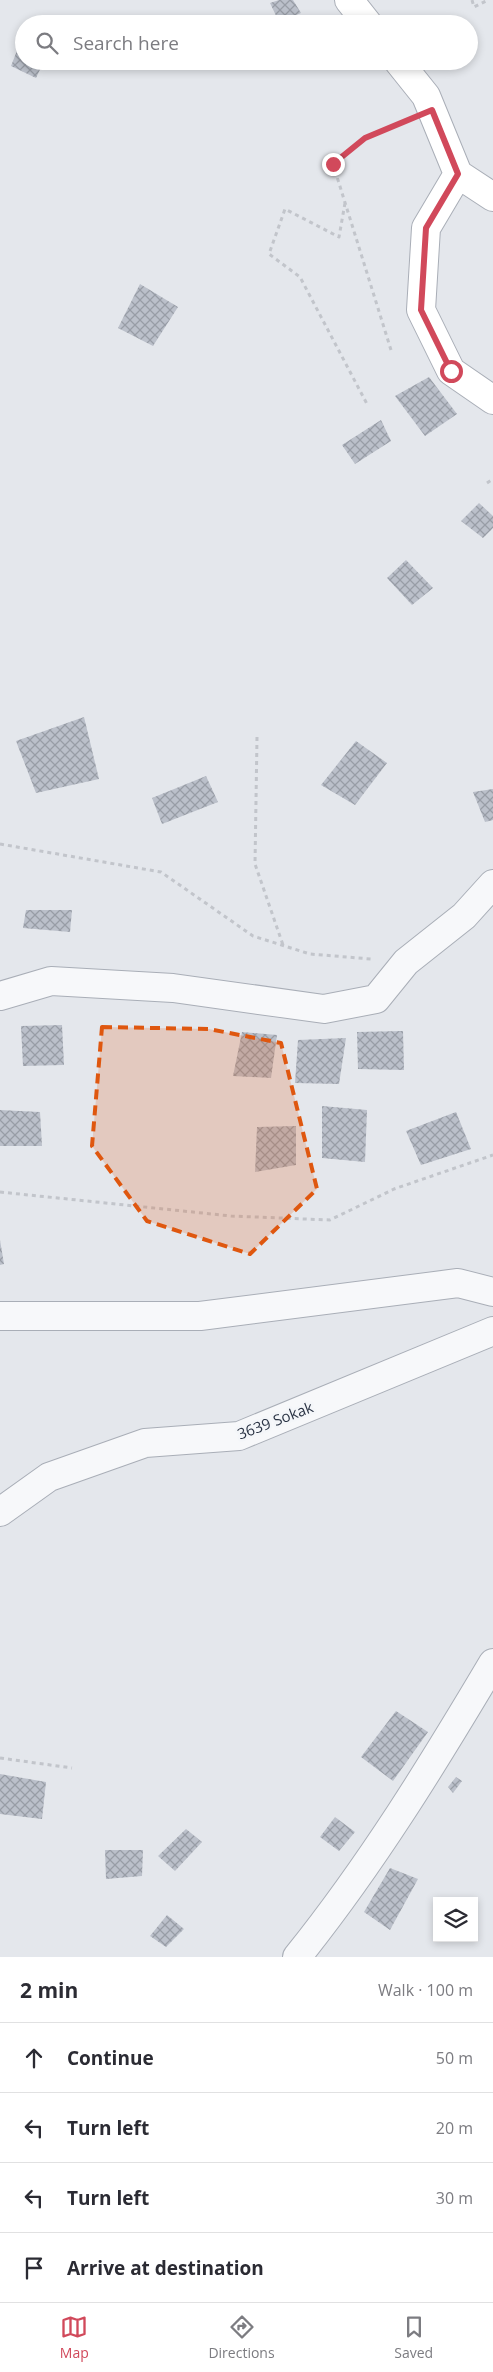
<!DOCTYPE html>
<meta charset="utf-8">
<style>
:root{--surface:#fff;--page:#f7f7f7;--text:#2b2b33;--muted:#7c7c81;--line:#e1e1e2;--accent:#d1495b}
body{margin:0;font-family:"Open Sans",sans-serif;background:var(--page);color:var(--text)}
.controls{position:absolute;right:15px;bottom:15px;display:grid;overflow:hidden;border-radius:0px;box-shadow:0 2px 8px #0003}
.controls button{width:45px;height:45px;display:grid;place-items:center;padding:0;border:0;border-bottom:1px solid var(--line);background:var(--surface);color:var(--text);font:25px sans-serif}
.stop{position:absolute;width:15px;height:15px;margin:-11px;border:4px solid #d1495b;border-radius:50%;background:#fff}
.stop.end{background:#d1495b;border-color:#fff;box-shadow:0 1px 5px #0008}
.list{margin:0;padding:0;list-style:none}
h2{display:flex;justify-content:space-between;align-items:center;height:65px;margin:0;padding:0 20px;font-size:21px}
h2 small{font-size:16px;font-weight:400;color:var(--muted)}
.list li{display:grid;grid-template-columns:32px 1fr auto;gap:15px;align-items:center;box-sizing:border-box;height:70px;padding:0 20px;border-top:1px solid var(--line)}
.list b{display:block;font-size:19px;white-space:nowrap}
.list em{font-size:16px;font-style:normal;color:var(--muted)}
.icon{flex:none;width:28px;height:28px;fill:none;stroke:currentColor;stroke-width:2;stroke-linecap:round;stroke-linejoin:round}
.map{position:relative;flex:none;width:493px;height:1957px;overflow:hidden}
.search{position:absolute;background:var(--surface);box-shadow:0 2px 8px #0003;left:15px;right:15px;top:15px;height:55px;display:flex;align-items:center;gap:12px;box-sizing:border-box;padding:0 18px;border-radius:28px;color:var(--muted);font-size:19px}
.sheet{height:345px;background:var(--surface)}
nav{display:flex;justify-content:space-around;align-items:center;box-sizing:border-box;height:70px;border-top:1px solid var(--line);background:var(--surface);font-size:14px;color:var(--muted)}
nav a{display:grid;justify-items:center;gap:2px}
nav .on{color:var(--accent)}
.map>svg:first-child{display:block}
</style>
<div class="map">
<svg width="493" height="1957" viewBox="0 0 493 1957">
<defs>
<pattern id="building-cross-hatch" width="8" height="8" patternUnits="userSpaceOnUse" patternTransform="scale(1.25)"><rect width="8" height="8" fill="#bbc0ca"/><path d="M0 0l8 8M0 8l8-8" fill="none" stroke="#989da6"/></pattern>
</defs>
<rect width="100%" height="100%" fill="#e4e7ec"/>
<path fill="url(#building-cross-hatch)" d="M 279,0 L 293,0 L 301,13 L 279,22 L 270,3 Z
M 24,33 L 24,61 L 44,61 L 36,78 L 11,66 Z
M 140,284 L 178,307 L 153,346 L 118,328 Z
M 429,377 L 457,414 L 425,436 L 395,396 Z
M 381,420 L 391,441 L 355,464 L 342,445 Z
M 479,503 L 493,516 L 493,528 L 483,538 L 461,521 Z
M 406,560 L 433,588 L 412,605 L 387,578 Z
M 84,717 L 99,779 L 36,793 L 16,741 Z
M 356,741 L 387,763 L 355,805 L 321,785 Z
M 206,776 L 218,802 L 162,824 L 152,798 Z
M 493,789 L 493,820 L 485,822 L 473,792 Z
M 26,910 L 72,910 L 70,932 L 23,928 Z
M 62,1025 L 64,1065 L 23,1066 L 21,1026 Z
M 403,1031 L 404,1070 L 358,1069 L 357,1032 Z
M 242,1032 L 277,1035 L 271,1078 L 233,1076 Z
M 346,1038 L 339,1084 L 295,1083 L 298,1040 Z
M 322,1106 L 367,1110 L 365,1162 L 322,1158 Z
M 0,1110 L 40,1112 L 42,1146 L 0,1146 Z
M 456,1112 L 471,1149 L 421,1165 L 406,1131 Z
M 296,1126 L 296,1165 L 255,1172 L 257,1127 Z
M 0,1240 L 4,1264 L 0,1265 Z
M 396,1711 L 428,1732 L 393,1781 L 361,1757 Z
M 0,1774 L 46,1782 L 42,1819 L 0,1814 Z
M 456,1777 L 462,1781 L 453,1793 L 448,1787 Z
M 335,1817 L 355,1832 L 339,1851 L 320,1837 Z
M 186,1829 L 202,1842 L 175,1871 L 158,1856 Z
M 105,1850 L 143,1850 L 142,1876 L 106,1879 Z
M 390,1868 L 418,1879 L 390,1930 L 364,1912 Z
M 167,1915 L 184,1929 L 166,1947 L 150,1936 Z"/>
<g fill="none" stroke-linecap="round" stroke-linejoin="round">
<defs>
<path id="street" d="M 0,996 L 51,981 L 173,988 L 324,1009 L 376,999 L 406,962 L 464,916 L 493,884
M 0,1316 L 200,1316 L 458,1283 L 493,1292
M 0,1512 L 49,1477 L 145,1443 L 239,1436 L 493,1331
M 297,1957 C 371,1865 433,1764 493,1663"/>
<path id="secondary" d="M 349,0 L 368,24
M 398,61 L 426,96 L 458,174 L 493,197
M 458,174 L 426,228 L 421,310 L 451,371 L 493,400"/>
</defs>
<use href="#street" stroke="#a9aeb7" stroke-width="30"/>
<use href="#secondary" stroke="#a9aeb7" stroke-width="30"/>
<path stroke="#c2c5cb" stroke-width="3" stroke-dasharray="4 4" stroke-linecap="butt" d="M 472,0 L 474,7 L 488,0
M 345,203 L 339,237 L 285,209 L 269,254 L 300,277 L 367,404
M 391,350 L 333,164 L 365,138 L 407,121
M 487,483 L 493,479
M 257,737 L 255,864 L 283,945
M 0,844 L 161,872 L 253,936 L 310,954 L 371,959
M 0,1192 L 231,1216 L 330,1220 L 394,1189 L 493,1155
M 0,1758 L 72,1768"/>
<use href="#street" stroke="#f7f8fa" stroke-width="28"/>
<use href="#secondary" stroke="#fff" stroke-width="28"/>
</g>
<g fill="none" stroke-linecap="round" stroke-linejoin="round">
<path stroke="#d1495b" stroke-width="6" d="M 333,164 L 365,138 L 432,110 L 458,174 L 426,228 L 421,310 L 451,371"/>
</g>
<path fill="#df570f" fill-opacity="0.2" stroke="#df570f" stroke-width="4" stroke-dasharray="10 6" stroke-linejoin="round" d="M 102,1027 L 209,1029 L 281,1043 L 317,1189 L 250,1254 L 147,1221 L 92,1146 Z"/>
<g text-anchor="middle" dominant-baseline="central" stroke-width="5" stroke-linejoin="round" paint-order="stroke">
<g font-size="15" fill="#2b3445" stroke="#f4f6f9">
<text transform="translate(275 1420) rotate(-21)">3639 Sokak</text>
</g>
</g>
</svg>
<div class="controls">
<button><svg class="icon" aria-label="layers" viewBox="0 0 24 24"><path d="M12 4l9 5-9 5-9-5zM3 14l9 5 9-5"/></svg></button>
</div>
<div class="stop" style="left:451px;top:371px"></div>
<div class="stop end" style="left:333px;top:164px"></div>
<div class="search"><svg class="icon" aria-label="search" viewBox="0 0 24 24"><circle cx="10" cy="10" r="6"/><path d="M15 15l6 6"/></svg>Search here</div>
</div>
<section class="sheet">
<h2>2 min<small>Walk · 100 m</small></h2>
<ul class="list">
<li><svg class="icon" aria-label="ahead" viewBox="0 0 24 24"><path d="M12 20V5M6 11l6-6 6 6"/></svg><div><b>Continue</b></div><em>50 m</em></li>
<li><svg class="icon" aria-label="left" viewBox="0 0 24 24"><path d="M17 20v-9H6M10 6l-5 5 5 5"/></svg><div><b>Turn left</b></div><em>20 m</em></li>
<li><svg class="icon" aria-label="left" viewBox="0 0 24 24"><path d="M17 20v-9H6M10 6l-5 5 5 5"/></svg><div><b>Turn left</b></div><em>30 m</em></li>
<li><svg class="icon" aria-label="arrive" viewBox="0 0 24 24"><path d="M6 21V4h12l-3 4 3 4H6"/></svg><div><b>Arrive at destination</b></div></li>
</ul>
</section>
<nav>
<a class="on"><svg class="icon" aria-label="map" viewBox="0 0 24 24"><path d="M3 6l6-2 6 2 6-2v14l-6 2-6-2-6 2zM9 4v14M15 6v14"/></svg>Map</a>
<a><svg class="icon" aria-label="directions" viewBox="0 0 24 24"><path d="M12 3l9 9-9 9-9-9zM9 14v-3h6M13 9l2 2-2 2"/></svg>Directions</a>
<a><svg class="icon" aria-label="saved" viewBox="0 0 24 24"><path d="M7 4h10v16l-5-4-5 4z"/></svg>Saved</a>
</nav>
